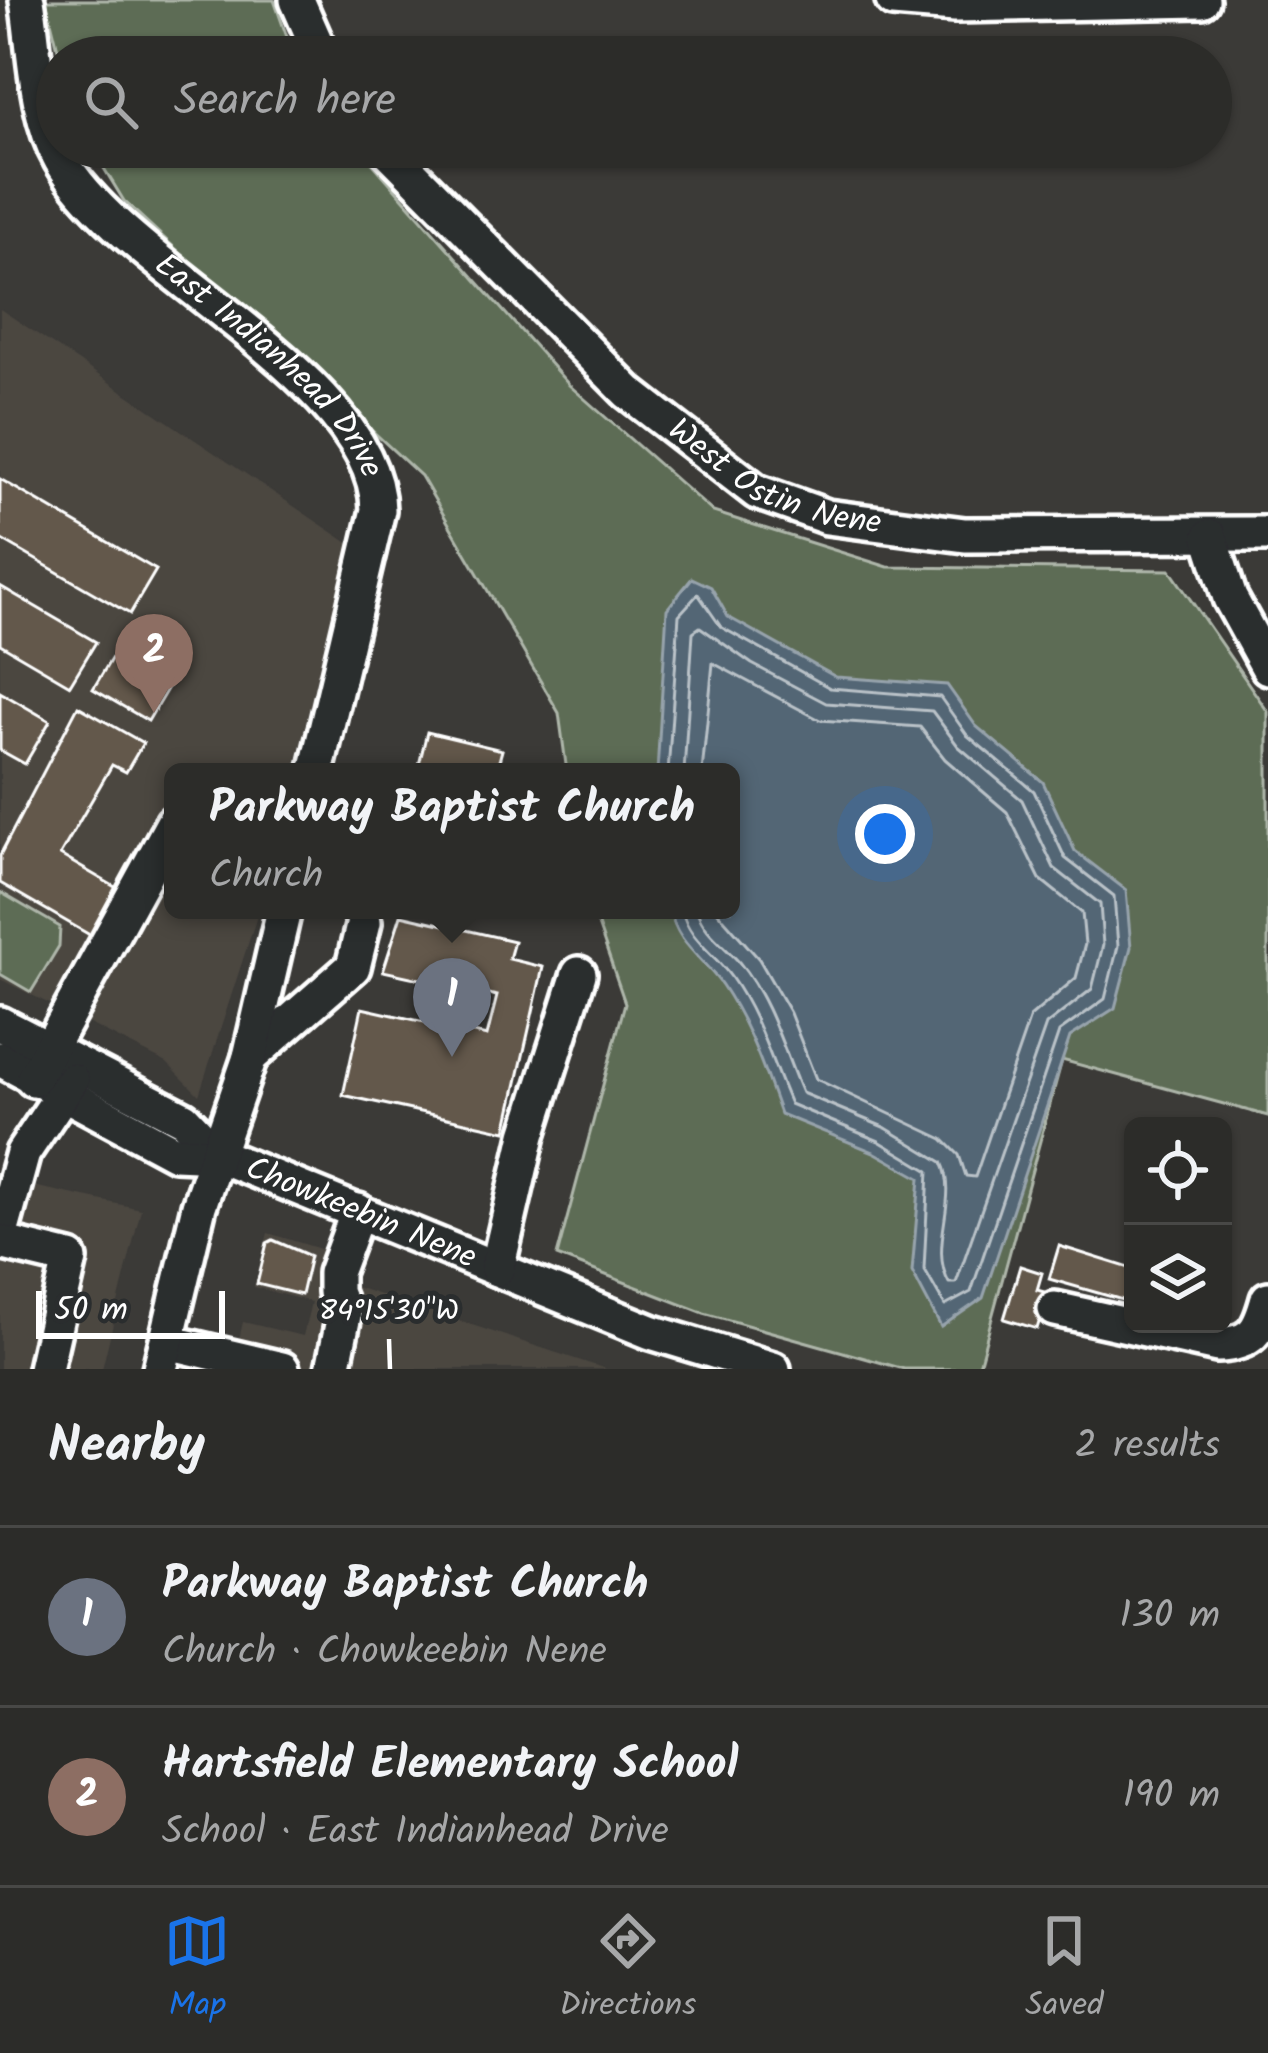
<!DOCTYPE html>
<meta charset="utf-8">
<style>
:root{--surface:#2c2c29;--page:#343431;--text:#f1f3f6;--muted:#a6a7a8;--line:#484846;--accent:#1a73e8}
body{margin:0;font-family:Kalam,sans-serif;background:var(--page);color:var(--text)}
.controls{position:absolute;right:36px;bottom:36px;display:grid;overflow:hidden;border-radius:18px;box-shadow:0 3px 9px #0004}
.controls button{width:108px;height:108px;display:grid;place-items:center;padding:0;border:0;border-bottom:3px solid var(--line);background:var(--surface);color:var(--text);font:60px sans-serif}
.scale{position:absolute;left:36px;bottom:30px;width:189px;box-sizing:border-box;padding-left:12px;border:6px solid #fff;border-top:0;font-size:33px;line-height:42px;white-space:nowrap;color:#fff;-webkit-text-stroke:9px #2a2d2e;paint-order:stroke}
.you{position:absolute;left:885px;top:834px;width:42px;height:42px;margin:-30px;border:9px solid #fff;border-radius:50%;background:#1a73e8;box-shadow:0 0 0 18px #1a73e833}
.badge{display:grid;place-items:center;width:78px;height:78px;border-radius:50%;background:var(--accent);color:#fff;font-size:39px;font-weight:700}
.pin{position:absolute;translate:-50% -99px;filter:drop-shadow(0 3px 6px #0008)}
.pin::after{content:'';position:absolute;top:63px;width:42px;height:36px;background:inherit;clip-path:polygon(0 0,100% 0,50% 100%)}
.popup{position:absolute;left:164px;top:763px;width:576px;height:156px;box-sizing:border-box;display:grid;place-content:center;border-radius:18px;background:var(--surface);filter:drop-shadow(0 3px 9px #0005);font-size:39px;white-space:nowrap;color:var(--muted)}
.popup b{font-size:45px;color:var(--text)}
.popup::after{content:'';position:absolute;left:50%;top:100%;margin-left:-24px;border:24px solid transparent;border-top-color:var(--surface)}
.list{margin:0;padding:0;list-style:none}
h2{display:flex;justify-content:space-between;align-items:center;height:156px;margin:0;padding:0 48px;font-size:51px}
h2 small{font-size:39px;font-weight:400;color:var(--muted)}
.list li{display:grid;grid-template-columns:78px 1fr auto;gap:36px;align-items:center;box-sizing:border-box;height:180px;padding:0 48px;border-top:3px solid var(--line)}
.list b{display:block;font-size:45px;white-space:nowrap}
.list p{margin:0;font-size:39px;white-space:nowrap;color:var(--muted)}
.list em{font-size:39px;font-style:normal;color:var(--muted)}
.icon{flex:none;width:66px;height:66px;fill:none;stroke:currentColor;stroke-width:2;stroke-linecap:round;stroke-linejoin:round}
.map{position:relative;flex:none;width:1268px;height:1369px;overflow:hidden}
.search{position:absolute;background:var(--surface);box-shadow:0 3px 9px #0004;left:36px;right:36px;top:36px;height:132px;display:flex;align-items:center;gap:30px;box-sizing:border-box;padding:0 42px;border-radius:66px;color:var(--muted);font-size:45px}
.sheet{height:516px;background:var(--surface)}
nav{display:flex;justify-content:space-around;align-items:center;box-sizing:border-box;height:168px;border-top:3px solid var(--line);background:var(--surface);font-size:33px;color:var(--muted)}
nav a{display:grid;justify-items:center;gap:6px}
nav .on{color:var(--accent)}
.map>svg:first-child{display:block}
</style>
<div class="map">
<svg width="1268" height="1369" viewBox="0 0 1268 1369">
<rect width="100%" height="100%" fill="#3b3a37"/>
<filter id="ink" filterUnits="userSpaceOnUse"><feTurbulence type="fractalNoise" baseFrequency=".00833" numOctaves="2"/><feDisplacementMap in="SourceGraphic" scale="24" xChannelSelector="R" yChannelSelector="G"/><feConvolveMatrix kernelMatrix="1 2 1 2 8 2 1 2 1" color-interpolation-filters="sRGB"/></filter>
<g filter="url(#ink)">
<path fill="#4b4741" d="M 0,309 L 350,544 L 294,772 L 173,772 L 173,910 L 259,910 L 199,1095 L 167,1063 L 0,979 Z
M 0,1179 L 141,1209 L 102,1369 L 0,1369 Z
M 268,1233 L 327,1251 L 319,1275 L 606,1369 L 232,1369 L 243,1322 L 303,1336 L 311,1302 L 254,1287 Z"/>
<path fill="#5d6c55" stroke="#aeb6aa" stroke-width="3" d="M 46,0 L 274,0 L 294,57 L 60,57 Z
M 91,147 L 358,147 L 569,385 L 713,512 L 888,567 L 1170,570 L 1268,712 L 1268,1116 L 1062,1060 L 978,1369 L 904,1369 L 704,1313 L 557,1256 L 625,1003 L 593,910 L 731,910 L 731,772 L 567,772 L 559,713 L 421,476 L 124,201 Z
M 0,892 L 60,927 L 59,946 L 31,992 L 0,974 Z"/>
<path fill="#526675" stroke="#97a3ac" stroke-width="3" d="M 692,578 L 711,587 L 728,617 L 836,677 L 947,685 L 976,726 L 1043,782 L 1075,851 L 1126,890 L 1131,947 L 1115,1008 L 1070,1037 L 983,1298 L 941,1327 L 912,1272 L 920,1178 L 874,1152 L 780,1114 C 764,1069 749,1025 722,985 C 703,958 677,944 670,910 L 731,910 L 731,772 L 657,772 L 667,609 Z"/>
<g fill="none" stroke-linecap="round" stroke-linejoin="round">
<path stroke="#bac2c8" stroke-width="3" d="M 668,772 L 679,615 L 698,594 L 721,627 L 830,688 L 940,697 L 967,735 L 1034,791 L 1065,858 L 1114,896 L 1118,946 L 1105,999 L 1059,1032 L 971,1292 L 945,1306 L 924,1269 L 929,1171 L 879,1141 L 790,1104 C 771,1061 759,1016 731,977 C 714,953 688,939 682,910
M 684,772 L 693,632 L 700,627 L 752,664 L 826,703 L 932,711 L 958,746 L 1022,800 L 1054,868 L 1100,904 L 1103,945 L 1092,989 L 1046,1025 L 956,1283 L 949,1283 C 928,1245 960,1200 942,1162 L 886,1128 L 802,1093 C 783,1048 770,1000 739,962 C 725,946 702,931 697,910
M 702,772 L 713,663 L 820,720 L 920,727 L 945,759 L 1007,812 L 1040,879 L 1082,913 L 1085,944 L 1076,978 L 1030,1017 L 975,1177 L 966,1176 L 959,1155 L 943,1139 L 816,1079 L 790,1013 L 759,959 L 716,910"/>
</g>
<path fill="#64594c" stroke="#fff" stroke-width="3" d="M 0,479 L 156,570 L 130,614 L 0,539 Z
M 0,586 L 96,642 L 70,685 L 0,644 Z
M 125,636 L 179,669 L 148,721 L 93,689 Z
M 0,692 L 50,721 L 25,764 L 0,750 Z
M 78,706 L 143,743 L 126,772 L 112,765 L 60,855 L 122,891 L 95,938 L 0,883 L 0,855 Z
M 427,732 L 502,750 L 496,772 L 446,772 L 419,765 Z
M 401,915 L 514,941 L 509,959 L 543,967 L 506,1131 L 343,1095 L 362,1008 L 487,1036 L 497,996 L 383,971 Z
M 273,1240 L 310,1256 L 301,1295 L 257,1284 L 267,1243 Z
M 1059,1246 L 1133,1269 L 1133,1303 L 1049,1279 Z
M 1020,1266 L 1042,1273 L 1037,1290 L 1048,1293 L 1037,1329 L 1004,1319 Z"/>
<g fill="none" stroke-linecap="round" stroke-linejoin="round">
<defs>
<g id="minor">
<path id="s1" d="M 27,0 C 35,51 35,114 61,160 C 125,271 377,379 378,510 L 316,772"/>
<path d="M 297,0 L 322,57"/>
<path d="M 893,0 L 955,5 L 1202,0"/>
<path id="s2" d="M 385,147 L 628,392 L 757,492 L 827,517 L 965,535 L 1268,534"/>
<path d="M 1210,536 L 1230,598 L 1268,667"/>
<path d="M 0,1024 L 184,1119 L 218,1155"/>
<path d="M 250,1057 L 353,967 L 364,922 L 360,910"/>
<path id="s3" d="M 0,1059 L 175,1153 L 218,1155 L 651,1332 L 773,1369"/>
<path d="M 33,1079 L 173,823"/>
<path d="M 0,1237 L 23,1153 L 72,1080"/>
<path d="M 0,1242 L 70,1259 L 45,1369"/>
<path d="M 497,1269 L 528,1135 L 579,974"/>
<path d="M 1055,1309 L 1217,1345 C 1252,1344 1259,1332 1268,1299"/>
<path d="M 167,1342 L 282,1369"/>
<path d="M 160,1369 L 199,1206 L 250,1057 L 284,910"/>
<path d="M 333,1369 L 344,1315 L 335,1292 L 335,1273 L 358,1211"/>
</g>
</defs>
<use href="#minor" stroke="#fff" stroke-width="42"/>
<use href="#minor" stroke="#2a2d2e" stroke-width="33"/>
</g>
</g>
<path fill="none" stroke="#fff" stroke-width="4.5" d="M 389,1339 L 390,1369"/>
<g text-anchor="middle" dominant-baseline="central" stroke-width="10" stroke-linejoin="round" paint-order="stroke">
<g font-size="33" fill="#fff" stroke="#2a2d2e">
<text stroke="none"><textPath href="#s1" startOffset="459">East Indianhead Drive</textPath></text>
<text stroke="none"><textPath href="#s2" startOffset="519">West Ostin Nene</textPath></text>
<text stroke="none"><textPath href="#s3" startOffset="396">Chowkeebin Nene</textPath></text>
</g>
</g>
<g font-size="30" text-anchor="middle" fill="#fff" stroke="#2a2d2e" stroke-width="10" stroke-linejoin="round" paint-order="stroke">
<text x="389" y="1320">84°15'30"W</text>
</g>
</svg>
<div class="controls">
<button><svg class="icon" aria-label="locate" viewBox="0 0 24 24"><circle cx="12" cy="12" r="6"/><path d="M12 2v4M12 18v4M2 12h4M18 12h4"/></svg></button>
<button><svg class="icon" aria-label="layers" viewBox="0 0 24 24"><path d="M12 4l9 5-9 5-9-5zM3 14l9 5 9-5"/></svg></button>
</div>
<div class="scale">50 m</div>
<div class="you"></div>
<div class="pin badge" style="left:452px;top:1057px;background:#6b7280">1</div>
<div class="popup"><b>Parkway Baptist Church</b>Church</div>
<div class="pin badge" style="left:154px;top:713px;background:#8d6e63">2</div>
<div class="search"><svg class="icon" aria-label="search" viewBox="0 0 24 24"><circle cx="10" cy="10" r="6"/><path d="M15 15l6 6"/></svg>Search here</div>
</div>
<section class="sheet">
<h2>Nearby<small>2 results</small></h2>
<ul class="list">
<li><span class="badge" style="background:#6b7280">1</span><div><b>Parkway Baptist Church</b><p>Church · Chowkeebin Nene</p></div><em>130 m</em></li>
<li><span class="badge" style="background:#8d6e63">2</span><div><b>Hartsfield Elementary School</b><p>School · East Indianhead Drive</p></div><em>190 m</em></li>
</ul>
</section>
<nav>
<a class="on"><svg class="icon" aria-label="map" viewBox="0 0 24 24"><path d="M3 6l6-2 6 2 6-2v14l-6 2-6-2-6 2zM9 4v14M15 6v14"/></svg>Map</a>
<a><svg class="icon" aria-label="directions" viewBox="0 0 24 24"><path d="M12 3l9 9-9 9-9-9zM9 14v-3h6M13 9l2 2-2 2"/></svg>Directions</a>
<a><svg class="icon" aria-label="saved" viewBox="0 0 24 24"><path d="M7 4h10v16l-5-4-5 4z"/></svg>Saved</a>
</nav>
